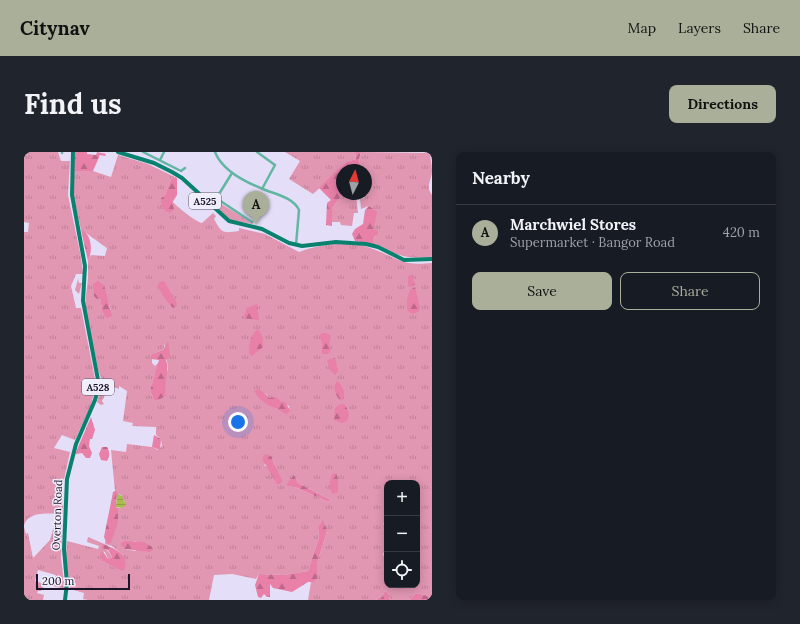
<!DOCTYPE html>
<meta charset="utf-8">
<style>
:root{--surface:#171b24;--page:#20242c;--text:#f1f3f6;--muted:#9ea1a6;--line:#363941;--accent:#aaaf9a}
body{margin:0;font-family:Lora,serif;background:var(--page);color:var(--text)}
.controls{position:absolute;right:12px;bottom:12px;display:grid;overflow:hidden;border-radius:8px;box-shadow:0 2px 10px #0003}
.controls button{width:36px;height:36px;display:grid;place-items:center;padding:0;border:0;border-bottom:1px solid var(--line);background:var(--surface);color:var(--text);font:20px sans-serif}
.compass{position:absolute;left:312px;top:12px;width:36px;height:36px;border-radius:50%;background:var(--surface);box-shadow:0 2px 10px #0003;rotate:6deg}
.scale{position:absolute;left:12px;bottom:10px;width:94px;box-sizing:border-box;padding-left:4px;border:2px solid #1c152c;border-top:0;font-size:11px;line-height:14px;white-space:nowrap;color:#1c152c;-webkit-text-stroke:3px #f1eefb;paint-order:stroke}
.you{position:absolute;left:214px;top:270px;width:14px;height:14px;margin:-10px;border:3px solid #fff;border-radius:50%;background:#1a73e8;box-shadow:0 0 0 6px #1a73e833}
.badge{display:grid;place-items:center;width:26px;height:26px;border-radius:50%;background:var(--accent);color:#111;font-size:13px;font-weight:700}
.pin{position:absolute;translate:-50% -33px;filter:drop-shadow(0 1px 2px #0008)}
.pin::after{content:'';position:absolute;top:21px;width:14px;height:12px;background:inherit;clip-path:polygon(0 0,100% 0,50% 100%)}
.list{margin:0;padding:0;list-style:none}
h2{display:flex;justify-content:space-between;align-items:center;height:52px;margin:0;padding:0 16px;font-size:17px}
h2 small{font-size:13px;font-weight:400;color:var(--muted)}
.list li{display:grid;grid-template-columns:26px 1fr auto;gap:12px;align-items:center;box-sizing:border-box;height:56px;padding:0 16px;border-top:1px solid var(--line)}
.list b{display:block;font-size:15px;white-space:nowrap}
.list p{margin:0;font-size:13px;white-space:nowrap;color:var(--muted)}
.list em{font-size:13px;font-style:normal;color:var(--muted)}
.actions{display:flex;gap:8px;padding:12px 16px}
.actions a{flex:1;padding:9px 0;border:1px solid var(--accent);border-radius:8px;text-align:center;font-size:14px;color:var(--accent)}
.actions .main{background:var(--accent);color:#111}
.icon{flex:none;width:22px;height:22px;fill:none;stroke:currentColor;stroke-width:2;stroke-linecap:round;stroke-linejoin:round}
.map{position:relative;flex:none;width:408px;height:448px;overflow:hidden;border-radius:8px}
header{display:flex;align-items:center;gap:24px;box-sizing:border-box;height:56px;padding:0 20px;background:var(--accent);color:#111}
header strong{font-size:19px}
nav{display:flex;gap:22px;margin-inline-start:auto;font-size:14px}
.intro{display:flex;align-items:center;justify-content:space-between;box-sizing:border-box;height:96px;padding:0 24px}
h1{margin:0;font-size:28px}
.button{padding:10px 18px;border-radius:8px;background:var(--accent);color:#111;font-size:14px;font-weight:700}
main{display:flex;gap:24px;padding:0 24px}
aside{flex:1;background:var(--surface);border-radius:8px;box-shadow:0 2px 10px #0003}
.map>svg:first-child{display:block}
</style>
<header>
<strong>Citynav</strong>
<nav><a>Map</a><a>Layers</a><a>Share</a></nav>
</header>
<div class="intro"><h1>Find us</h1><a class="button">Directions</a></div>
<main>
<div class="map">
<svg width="408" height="448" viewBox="0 0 408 448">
<defs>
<pattern id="grass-tufts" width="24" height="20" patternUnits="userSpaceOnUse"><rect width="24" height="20" fill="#e196b1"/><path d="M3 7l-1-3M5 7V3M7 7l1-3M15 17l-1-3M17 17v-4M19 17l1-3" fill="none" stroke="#c08098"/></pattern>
<pattern id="forest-firs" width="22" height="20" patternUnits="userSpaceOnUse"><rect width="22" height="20" fill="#e880a8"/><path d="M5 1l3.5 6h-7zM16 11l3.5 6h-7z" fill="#bb6889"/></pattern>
<pattern id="water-rules" width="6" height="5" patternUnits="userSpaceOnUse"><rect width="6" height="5" fill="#acbb4d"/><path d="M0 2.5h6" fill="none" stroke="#93a043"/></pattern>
</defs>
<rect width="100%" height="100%" fill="#e4def8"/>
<path fill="url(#grass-tufts)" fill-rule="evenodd" d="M 0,0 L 34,0 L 37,9 L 46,9 L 44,43 L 57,105 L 59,122 L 52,122 L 47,134 L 52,156 L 57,156 L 72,232 L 67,253 L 51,288 L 38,283 L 30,296 L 46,300 L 39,332 L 39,362 C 27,362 4,358 0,374 L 0,80 L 4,80 L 5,71 L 0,70 Z
M 261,0 L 331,0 L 332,7 L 322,10 L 312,21 L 289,42 L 265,27 L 276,9 Z
M 337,0 L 406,1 C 406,7 408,12 408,18 C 408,28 401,34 408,43 L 408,105 C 379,107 374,104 349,90 L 349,86 L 352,84 C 348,72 352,67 345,54 L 337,57 L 336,47 L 341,46 L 337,42 L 332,43 L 334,61 L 330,61 L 328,74 L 317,73 L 316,70 L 308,70 L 308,74 L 308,56 L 319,42 L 342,42 L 342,18 L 337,18 L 335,7 Z
M 94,3 L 124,12 L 153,26 L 148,25 L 141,43 L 137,46 L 147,51 L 148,49 C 152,54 172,70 178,71 L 189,61 L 192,64 L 190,67 C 198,82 199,81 215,79 L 215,76 L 241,82 L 275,100 C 297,92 327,88 349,97 C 377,107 375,114 408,111 L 408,445 L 392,441 L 385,448 L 366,448 L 364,441 L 361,439 L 357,446 L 351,448 L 284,448 L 287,430 L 290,430 L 293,427 L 293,412 L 303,379 L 294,376 L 295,385 L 284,419 L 260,423 L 235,422 L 232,427 L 208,422 L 190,423 L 185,448 L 64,448 L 59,447 L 60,441 L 46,437 L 42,403 L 43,389 L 74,397 L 75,394 L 63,390 L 64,385 L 78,391 L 88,405 L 84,407 L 81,400 L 77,399 L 78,409 L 97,419 L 99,403 L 88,394 L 81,392 L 81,388 L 83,392 L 94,370 L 94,356 L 98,356 L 101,350 L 97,343 L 93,342 L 91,339 L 87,298 L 102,300 L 103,292 L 128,295 L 134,298 L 138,294 L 137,287 L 132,283 L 132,275 L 108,274 L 109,271 L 99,269 L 103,239 L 95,234 L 95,237 L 88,234 L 83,243 L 81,243 L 78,249 L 80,252 L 77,253 L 73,250 L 78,234 L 84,229 C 77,229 76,224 74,217 L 61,153 L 64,126 L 64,109 L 67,103 L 81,104 L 83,96 C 77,92 60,79 57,78 L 50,47 L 49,19 L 69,19 L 87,25 ZM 81,143 L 87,157 L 77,155 L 77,146 ZM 141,192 L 144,217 L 141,225 L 140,235 L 142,244 L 130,248 L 126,239 L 135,210 L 131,214 L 128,211 L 128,202 L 139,198 ZM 241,241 L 246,246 L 265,254 L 266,260 L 262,261 C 249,254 246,258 241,241 ZM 248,305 L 254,322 L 240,313 ZM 270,323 L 274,331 L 307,348 L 304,350 L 271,335 ZM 363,331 L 393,331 L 393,433 L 363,433 L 362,419 L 363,407 L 359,403 L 363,390 L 363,375 L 359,372 L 363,370 ZM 110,389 L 123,392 L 111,399 L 101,397 Z
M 192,49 L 229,71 L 228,72 L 207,68 L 188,54 Z
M 54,127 L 55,131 L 58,131 L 55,142 L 51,138 Z
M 31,371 L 38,372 L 37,406 L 41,437 L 29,434 L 32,423 L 14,418 L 11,429 L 21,432 L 17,439 L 14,439 L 13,441 L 20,443 L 19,448 L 0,448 L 0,375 L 2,382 L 4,381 L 9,406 L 26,388 Z"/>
<path fill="url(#forest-firs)" d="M 51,0 L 63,0 L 63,2 L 72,3 L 73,0 L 82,2 L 81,4 L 76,3 L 69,19 L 49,19 Z
M 331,0 L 337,0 L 335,7 L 337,18 L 318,18 L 319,42 L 308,56 L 308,74 L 302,73 L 303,51 L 307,48 L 295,36 L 322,10 L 332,7 Z
M 148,25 L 153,26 L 153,43 L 148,51 L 150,57 L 146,61 C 139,58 137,54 137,46 L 141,43 Z
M 345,54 L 353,60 L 350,75 L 350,77 L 354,79 L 354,82 L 349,86 L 349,90 L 354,93 L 331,89 L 328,82 L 331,77 L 339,72 L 341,58 Z
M 57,78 C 68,81 69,100 64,109 Z
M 386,123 L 388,123 L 391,132 L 387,135 L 384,134 L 384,125 Z
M 74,129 C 75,129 79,133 80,133 C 81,136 87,160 88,164 L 83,166 C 77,160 77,154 77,146 L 73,147 L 70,144 L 69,132 Z
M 140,129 L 153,151 L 152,155 L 149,156 L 141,147 L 134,135 L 135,130 Z
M 391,135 L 396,156 L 394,160 L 388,162 L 383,158 L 383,147 L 386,138 Z
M 233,152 L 235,168 L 219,166 L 223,156 Z
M 234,177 L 239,186 L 239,195 L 228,204 L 225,201 C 225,193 226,183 234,177 Z
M 298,181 L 302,181 L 307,184 L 305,190 L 307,198 L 304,202 L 298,202 L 298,190 L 295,184 Z
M 144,189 L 146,205 L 142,208 C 146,219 139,230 142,244 L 134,248 L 130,248 L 126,239 L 135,208 L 127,207 L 128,202 L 139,198 Z
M 311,206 L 314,219 L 311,223 L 307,219 L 303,209 L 306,207 Z
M 313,229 C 319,233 323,243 317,249 C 311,243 308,236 313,229 Z
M 235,237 L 246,246 L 252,245 L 257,250 L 261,250 L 266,258 L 266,260 L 262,262 C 248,253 240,255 230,239 Z
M 317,252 L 320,252 C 325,258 326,263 323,269 L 318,271 L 310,268 L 311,256 Z
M 67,265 L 71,278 L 68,287 L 66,287 L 65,294 L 68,301 L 66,306 L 62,306 L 58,301 L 52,302 L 52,300 Z
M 130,283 L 137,287 L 136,298 L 128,295 Z
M 78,295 L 83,295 C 86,300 86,304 83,309 L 77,308 L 75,302 Z
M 241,302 L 248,305 C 250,314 256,321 258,330 L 256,332 L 253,332 L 238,307 Z
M 312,321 L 314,327 L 314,340 L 309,342 C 304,336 306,330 308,322 Z
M 270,323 L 274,331 L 307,348 L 304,350 L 271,335 L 262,333 Z
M 91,339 L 93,339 L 92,355 L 94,356 L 94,370 L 87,391 L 83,392 L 80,385 L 89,340 Z
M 299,368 L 303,379 L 293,412 L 293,427 L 290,430 L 284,430 L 268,440 L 249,436 L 246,432 L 246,445 L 243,445 L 240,442 L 237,446 L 234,445 L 231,433 L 235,422 L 260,423 L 284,419 L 295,385 L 294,376 Z
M 102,389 L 120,390 L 128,395 L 129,398 L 126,400 L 101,397 L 97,393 L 98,390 Z
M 78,391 C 89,397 107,401 100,418 L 97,419 L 78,409 L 76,402 L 78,398 L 84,407 L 88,405 L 84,398 L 78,396 Z
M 361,439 L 364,441 L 366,448 L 351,448 L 357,446 Z
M 392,441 L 408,445 L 408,448 L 385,448 Z"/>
<path fill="url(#water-rules)" d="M 93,342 L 98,344 L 102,353 L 98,356 L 92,355 Z"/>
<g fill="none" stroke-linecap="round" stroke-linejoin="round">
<path stroke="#62b6a2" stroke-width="2.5" d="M 119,0 L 157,19 L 161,16
M 191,0 C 198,18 221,30 239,37 C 250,42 269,45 275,58 L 272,93
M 233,0 L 251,13 L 238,37
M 38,1 L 38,0
M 136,8 L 140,0
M 208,21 L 195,42 L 195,48 L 228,70"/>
<path stroke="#08826e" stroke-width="4" d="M 94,0 L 130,11 L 148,20 L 158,26 L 205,69 L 238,77 L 265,91 L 278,94 L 312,90 L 342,92 L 354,95 L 380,108 L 408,107
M 41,448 L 43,431 L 40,397 L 43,327 L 52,292 L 71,248 L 75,233 L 59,149 L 61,114 L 48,43 L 49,0"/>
</g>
<g text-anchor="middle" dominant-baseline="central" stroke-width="3" stroke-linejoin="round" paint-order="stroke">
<g fill="#f1eefb" stroke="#5c566a" stroke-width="1">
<rect x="165" y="41" width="32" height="16" rx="3"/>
<rect x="58" y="227" width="32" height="16" rx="3"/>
</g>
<g font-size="10" font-weight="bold" fill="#1c152c">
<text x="181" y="49">A525</text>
<text x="74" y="235">A528</text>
</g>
<g font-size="11" fill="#1c152c" stroke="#f1eefb">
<text transform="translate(33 363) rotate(-88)">Overton Road</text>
</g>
</g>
</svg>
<div class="controls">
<button>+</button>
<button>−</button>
<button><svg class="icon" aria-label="locate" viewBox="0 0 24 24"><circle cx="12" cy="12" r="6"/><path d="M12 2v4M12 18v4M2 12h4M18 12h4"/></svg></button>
</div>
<svg class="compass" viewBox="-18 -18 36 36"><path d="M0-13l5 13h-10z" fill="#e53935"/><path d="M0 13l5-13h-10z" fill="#9ea1a6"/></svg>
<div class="scale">200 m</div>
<div class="you"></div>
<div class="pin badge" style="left:232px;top:72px">A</div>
</div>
<aside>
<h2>Nearby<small></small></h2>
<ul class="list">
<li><span class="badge">A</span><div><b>Marchwiel Stores</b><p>Supermarket · Bangor Road</p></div><em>420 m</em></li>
</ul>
<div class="actions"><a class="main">Save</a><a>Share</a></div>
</aside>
</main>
